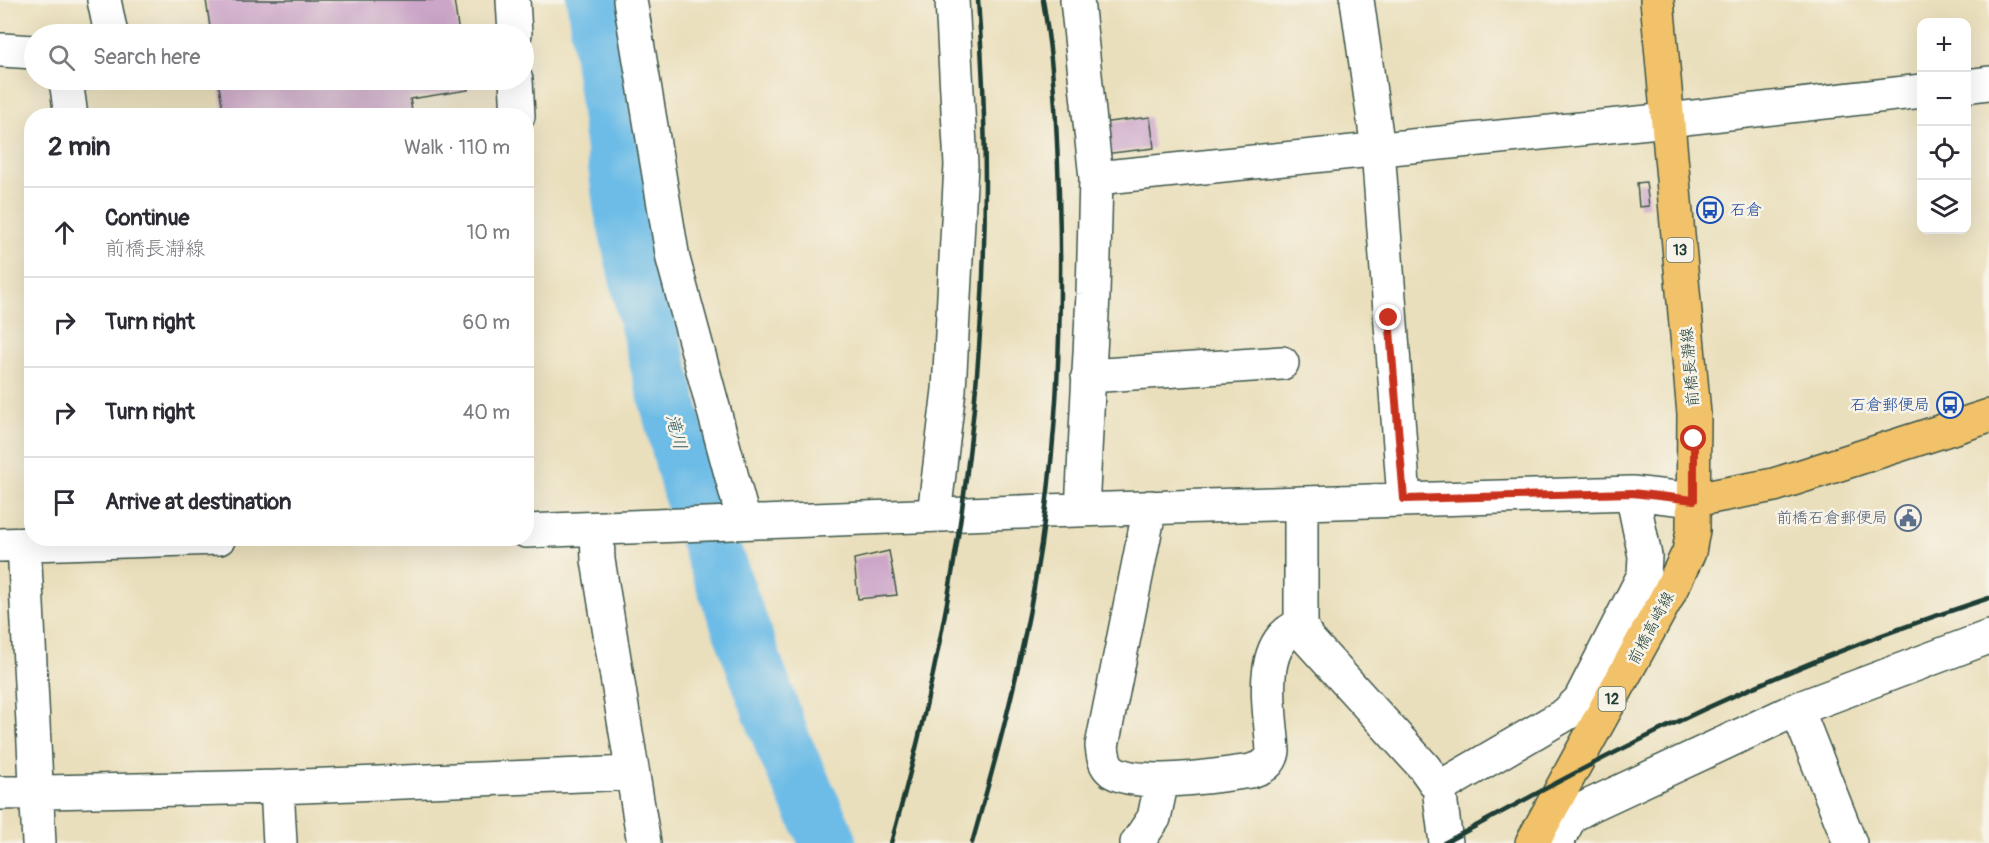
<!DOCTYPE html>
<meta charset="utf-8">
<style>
:root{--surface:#fff;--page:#f2f2f3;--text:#2b2b33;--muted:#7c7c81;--line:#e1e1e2}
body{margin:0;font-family:Pangolin,"Klee One",sans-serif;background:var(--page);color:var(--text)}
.controls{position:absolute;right:18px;top:18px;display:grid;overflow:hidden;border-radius:12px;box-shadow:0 6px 24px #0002}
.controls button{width:54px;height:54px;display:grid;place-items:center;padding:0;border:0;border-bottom:2px solid var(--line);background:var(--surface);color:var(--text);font:30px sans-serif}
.stop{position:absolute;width:18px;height:18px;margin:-14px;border:4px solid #c8321e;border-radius:50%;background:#fff}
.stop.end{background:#c8321e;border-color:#fff;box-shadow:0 2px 6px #0008}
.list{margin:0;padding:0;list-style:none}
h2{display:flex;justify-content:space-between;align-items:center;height:78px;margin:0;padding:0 24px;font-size:26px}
h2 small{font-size:20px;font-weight:400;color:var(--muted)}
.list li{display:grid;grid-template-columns:39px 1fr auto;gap:18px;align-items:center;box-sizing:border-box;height:90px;padding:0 24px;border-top:2px solid var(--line)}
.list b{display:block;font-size:22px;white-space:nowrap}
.list p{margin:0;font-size:20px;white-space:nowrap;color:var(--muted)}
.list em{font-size:20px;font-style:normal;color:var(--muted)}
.icon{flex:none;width:33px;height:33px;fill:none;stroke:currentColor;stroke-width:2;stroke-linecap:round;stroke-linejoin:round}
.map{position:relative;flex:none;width:1989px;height:843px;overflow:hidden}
.search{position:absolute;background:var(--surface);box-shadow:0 6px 24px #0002;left:24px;top:24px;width:510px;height:66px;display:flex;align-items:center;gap:15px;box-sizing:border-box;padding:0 21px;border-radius:33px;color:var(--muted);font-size:22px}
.panel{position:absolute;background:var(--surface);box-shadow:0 6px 24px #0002;left:24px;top:108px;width:510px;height:438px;border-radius:24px}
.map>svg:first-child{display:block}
</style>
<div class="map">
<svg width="1989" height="843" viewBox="0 0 1989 843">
<rect width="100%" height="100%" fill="#f7f3e8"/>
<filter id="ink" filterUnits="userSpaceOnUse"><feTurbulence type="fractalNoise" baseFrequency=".0167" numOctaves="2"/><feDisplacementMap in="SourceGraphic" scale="12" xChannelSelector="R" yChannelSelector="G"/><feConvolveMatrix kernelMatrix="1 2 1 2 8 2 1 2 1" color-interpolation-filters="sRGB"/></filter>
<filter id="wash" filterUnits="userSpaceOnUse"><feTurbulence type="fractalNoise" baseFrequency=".008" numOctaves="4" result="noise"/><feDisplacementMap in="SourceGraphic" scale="24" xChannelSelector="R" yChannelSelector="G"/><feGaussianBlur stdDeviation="1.35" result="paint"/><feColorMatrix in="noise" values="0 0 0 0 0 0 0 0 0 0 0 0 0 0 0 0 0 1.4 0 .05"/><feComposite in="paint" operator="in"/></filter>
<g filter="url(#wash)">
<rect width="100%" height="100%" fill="#eadfbc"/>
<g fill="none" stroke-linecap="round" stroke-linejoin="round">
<path stroke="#6cbce7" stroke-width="57" d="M 595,0 L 622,208 L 647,319 L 690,489 L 784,746 L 829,843"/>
</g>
<g id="blocks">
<path fill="#cca6c9" d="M 206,0 L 454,0 L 459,34 L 211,34 Z
M 218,80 L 466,80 L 468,90 L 410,99 L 413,116 L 224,116 Z
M 1150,117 L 1154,148 L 1104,154 L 1100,123 Z
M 1646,182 L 1649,206 L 1639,207 L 1637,183 Z
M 889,551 L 897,595 L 858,599 L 854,559 Z"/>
</g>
</g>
<g filter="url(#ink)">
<use href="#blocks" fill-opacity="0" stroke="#3d5548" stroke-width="1.5"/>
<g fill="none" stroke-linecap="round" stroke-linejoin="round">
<defs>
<path id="minor" d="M 104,0 L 111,34
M 513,0 L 515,34
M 630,0 L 673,259 L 744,522
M 1077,0 L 1096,178 L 1093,294 L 1082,510
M 1357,0 L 1378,149 L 1404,499
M 2,50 L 34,52
M 66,80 L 71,116
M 516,80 L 518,116
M 1966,86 L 1989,83
M 1096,178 L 1668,120 L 1922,91
M 1088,376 L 1282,363
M 1301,503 L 1301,625 L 1307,638 L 1424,767 L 1439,788 L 1446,843
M 1150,507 L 1102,746 C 1103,755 1104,765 1112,771 C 1139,789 1219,775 1251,771 C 1263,767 1271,764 1273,751 C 1271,713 1254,642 1301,625
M 934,515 L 949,390 L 961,165 L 952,0
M 597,530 L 598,560 L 644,843
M 526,531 L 1045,511 L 1632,493 L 1694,500
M 24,544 L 39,843
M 0,545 L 219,538
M 1797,709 L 1850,843
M 277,787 L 280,843
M 1439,788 L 1566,714 L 1580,700 L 1644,575 L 1645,556 L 1632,493
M 0,793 L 277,787 L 631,773
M 1137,843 L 1154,818 L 1162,780
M 1556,843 L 1571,816 L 1591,805 L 1797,709 L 1989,637"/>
<path id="major" d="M 1694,500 L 1774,485 L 1989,416
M 1532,843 L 1667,597 L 1689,552 L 1693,530 L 1694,414 L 1657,0"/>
</defs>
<use href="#minor" stroke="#3d5548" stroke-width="36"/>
<use href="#major" stroke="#3d5548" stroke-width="36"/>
<use href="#minor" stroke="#fff" stroke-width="33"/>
<use href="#major" stroke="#f2c26a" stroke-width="33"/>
<path stroke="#1f3d34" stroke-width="4.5" d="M 891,843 C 970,566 1000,287 978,0
M 972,843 C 996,759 1019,674 1034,587 C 1057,458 1063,325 1059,194 C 1057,130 1054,64 1043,0
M 1444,843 C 1505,811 1565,777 1626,747 C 1743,688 1865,638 1989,598"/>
</g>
</g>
<g fill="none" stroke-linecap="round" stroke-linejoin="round" filter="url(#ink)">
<path stroke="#c8321e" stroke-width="8" d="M 1389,318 L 1404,499 L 1632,493 L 1694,500 L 1694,439"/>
</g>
<defs>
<symbol id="bus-ring" viewBox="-11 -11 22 22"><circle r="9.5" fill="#f7f3e8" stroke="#1a4fb4" stroke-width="1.5"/><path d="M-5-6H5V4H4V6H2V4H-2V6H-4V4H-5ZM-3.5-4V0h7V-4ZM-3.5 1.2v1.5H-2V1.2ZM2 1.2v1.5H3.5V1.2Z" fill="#1a4fb4"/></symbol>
<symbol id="civic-ring" viewBox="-11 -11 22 22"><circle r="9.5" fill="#f7f3e8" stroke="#5c6f8a" stroke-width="1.5"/><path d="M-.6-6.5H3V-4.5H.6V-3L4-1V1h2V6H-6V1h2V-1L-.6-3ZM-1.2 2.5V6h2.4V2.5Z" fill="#5c6f8a"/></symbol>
</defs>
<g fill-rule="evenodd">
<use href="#bus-ring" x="1695" y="195" width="30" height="30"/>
<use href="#bus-ring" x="1935" y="390" width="30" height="30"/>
<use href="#civic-ring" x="1893" y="503" width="30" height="30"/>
</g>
<g text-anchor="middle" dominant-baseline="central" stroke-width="5" stroke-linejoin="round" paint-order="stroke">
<g fill="#f7f3e8" stroke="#60746a" stroke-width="1.5">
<rect x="1666.5" y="238" width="27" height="24" rx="4.5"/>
<rect x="1598.5" y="687" width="27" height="24" rx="4.5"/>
</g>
<g font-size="15" font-weight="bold" fill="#1f3d34">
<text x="1680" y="250">13</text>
<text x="1612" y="699">12</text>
</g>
<g font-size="16" fill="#164399" stroke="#f7f3e8" text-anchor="start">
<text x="1730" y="210">石倉</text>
<text x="1930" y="405" text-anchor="end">石倉郵便局</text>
</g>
<g font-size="16" fill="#1f3d34" stroke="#f7f3e8">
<text transform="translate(1690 367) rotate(-95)">前橋長瀞線</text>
<text transform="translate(1651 628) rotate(-62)">前橋高崎線</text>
</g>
<g font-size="16" fill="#4e5e75" stroke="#f7f3e8" text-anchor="end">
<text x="1888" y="518">前橋石倉郵便局</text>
</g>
<g font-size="18" font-style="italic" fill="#325d61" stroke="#f7f3e8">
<text transform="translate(676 432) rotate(76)">滝川</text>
</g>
</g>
</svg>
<div class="controls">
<button>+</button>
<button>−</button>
<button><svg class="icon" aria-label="locate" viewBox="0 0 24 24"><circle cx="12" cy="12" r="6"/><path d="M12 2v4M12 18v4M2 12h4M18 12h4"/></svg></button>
<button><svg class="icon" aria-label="layers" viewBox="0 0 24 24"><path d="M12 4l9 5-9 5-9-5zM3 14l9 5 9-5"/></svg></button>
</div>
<div class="stop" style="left:1694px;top:439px"></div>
<div class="stop end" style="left:1389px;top:318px"></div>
<div class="search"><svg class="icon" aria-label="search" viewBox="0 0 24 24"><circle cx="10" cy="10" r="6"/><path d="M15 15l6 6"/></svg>Search here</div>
<section class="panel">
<h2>2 min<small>Walk · 110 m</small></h2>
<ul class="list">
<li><svg class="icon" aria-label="ahead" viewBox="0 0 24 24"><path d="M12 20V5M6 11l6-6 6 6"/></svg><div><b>Continue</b><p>前橋長瀞線</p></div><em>10 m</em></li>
<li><svg class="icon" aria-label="right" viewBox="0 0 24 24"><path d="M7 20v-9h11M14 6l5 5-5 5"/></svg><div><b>Turn right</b></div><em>60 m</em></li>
<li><svg class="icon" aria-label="right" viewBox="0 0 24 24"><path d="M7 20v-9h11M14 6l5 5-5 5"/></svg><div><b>Turn right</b></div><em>40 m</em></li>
<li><svg class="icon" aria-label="arrive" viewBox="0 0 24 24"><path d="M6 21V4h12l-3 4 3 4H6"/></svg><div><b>Arrive at destination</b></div></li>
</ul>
</section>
</div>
